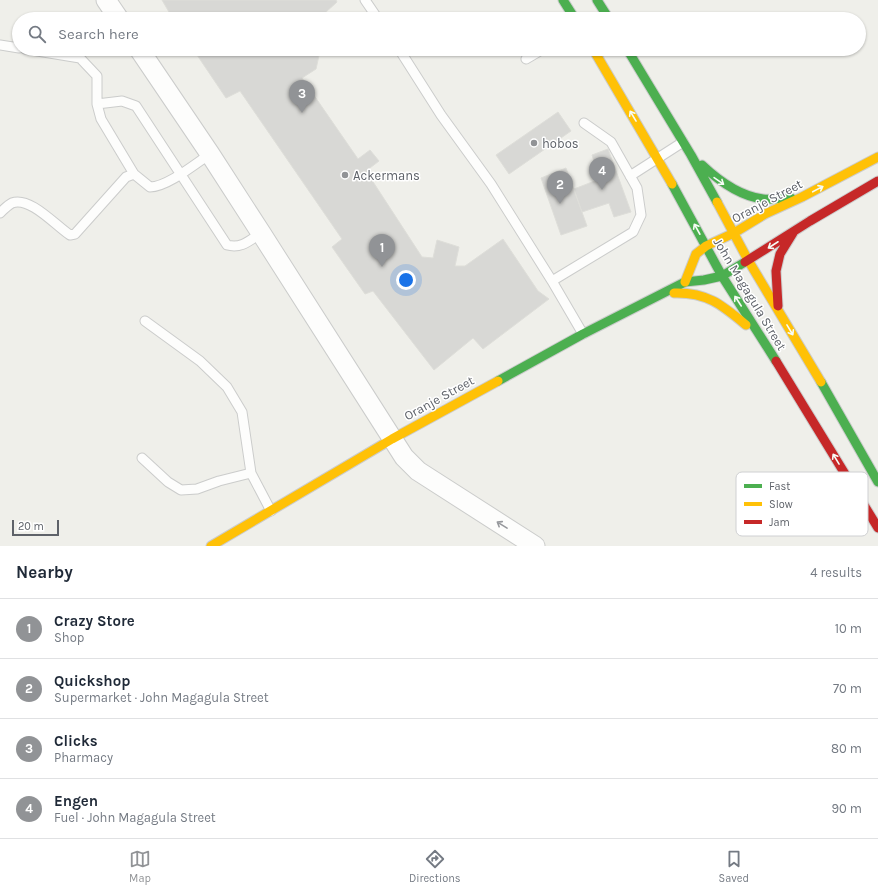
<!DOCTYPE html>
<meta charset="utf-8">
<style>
:root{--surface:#fff;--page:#f6f6f7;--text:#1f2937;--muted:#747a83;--line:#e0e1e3;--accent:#919396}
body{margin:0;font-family:Karla,sans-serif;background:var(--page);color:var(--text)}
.scale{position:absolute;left:12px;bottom:10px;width:47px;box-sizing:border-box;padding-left:4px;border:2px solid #5e6269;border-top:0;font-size:11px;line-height:14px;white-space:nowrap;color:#5e6269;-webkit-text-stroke:3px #fff;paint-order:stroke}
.you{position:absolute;left:406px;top:280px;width:14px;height:14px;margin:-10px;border:3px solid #fff;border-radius:50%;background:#1a73e8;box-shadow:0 0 0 6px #1a73e833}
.badge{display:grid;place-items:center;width:26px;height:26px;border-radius:50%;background:var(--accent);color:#fff;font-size:13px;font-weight:700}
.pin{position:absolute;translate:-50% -33px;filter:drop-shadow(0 1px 2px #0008)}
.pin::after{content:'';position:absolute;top:21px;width:14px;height:12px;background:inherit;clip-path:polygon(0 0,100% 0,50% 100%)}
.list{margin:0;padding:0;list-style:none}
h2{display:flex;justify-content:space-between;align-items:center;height:52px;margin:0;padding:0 16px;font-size:17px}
h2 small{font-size:13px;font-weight:400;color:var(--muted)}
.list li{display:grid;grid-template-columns:26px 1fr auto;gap:12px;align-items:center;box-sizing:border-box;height:60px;padding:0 16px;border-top:1px solid var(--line)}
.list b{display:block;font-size:15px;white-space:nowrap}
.list p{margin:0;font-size:13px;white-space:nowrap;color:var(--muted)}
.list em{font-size:13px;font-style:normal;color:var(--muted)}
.icon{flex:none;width:22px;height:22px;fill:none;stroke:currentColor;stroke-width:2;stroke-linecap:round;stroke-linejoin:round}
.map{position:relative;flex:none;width:878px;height:546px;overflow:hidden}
.search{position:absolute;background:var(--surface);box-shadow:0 1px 3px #0004;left:12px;right:12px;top:12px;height:44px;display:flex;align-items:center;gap:10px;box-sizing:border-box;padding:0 14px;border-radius:22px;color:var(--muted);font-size:15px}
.sheet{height:292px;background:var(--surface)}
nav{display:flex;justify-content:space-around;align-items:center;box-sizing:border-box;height:56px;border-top:1px solid var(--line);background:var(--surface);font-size:11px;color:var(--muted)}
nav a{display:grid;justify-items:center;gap:2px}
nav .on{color:var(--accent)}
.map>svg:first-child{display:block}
</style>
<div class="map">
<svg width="878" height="546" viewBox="0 0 878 546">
<rect width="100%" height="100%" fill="#efefea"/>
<path fill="#d8d8d5" stroke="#deded9" d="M 162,0 L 336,0 L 337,2 L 326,12 L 325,19 L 173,19 Z
M 193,49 L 339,49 L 338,54 L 320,51 L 316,69 L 302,78 L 358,159 L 370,150 L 379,161 L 366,171 L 422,257 L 433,258 L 437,240 L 459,247 L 455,266 L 465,266 L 503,239 L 538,291 L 549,299 L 483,349 L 473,338 L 434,370 L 373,291 L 365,294 L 332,247 L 342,239 L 240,91 L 226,98 Z
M 558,112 L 571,131 L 509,174 L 496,155 Z
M 608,149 L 631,212 L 614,217 L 609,203 L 582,212 L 574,189 L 600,179 L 592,155 Z
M 566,168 L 587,226 L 561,235 L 541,178 Z"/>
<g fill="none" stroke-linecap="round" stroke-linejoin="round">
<defs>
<path id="lane" d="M 365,0 L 378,19
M 0,45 L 19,48
M 25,49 L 80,58 L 97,76 L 97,104 L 101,119 L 134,174
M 399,49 L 441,115 L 491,184 L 552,281 L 583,334
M 526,59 L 543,49
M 97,104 L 122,101 L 136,106 L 227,245 C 242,249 250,240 261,233
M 630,176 L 683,142
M 0,213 C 3,210 8,205 12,203 C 30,196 56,226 70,235 L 75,234 L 126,177 L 134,174 L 150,187 C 167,187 195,164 210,154
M 552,281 L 633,232 L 641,215 L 637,188 L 611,142 L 584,123
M 145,321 L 200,361 L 227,387 L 242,412 L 251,473 L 271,511
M 142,458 L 168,482 L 181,490 L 197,489 L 219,481 L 251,473"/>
<path id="street" d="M 106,0 L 119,19
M 139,49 L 210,154 L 261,233 L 404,457 L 418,471 L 535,546"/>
<path id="fast" d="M 563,0 L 575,19
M 597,0 L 609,19
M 627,49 L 691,155 L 717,202
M 702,165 C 719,181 739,196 763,199 C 772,200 782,198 791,198
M 672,184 L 722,276 L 776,361
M 498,381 L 583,334 L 685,282 L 704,280 L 722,276 L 745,262
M 821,382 L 878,482"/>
<path id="slow" d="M 593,49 L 672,184
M 717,202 L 748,260 L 821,382
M 685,282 L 696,254 L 706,246 L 734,233 L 765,214 L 802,197 L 878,157
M 674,293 C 707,292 722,305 746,325
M 211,546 L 392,439 L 498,381"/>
<path id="jam" d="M 745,262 L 810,221 L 878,181
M 778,306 L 776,271 L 780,254 L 793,233
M 776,361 L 878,528"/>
</defs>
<use href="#lane" stroke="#cbcccb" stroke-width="11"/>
<use href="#street" stroke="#cbcccb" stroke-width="21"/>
<use href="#fast" stroke="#cbcccc" stroke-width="11"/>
<use href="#slow" stroke="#cbcccc" stroke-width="11"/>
<use href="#jam" stroke="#cbcccc" stroke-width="11"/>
<use href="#lane" stroke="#fdfdfc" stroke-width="9"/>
<use href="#street" stroke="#fdfdfc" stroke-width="19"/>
<use href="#fast" stroke="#4caf50" stroke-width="9"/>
<use href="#slow" stroke="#ffc107" stroke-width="9"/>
<use href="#jam" stroke="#c62828" stroke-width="9"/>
</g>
<defs><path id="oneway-shaft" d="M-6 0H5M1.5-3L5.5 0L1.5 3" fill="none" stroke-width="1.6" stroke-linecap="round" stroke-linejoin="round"/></defs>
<g stroke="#f6fbf6">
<use href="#oneway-shaft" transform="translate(633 116) rotate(-121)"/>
<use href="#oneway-shaft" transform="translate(719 181) rotate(35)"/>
<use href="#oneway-shaft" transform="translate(818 189) rotate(-28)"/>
<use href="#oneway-shaft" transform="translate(697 229) rotate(-119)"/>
<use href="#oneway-shaft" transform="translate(773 245) rotate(147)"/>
<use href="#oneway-shaft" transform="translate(738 301) rotate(-123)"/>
<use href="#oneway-shaft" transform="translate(790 330) rotate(59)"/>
<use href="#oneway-shaft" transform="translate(836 459) rotate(-121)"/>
</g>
<use stroke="#96989c" href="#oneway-shaft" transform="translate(502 525) rotate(-148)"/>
<g fill="#919396" stroke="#fff" stroke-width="1.5">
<circle cx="534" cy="143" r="4"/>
<circle cx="345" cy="175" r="4"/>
</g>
<g text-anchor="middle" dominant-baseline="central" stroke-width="3" stroke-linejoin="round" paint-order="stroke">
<g font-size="13" fill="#5e6269" stroke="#fff" text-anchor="start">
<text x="542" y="143">hobos</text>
<text x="353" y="175">Ackermans</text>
</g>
<g font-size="13" fill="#5e6269" stroke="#fff">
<text transform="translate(767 201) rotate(-28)">Oranje Street</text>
<text transform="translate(750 294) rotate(59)">John Magagula Street</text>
<text transform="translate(439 398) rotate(-29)">Oranje Street</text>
</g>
</g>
<rect x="736" y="472" width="132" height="64" rx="6" fill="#fff" stroke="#cfd0d2" stroke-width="1"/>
<rect x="744" y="484" width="18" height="4" fill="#4caf50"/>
<rect x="744" y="502" width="18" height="4" fill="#ffc107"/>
<rect x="744" y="520" width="18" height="4" fill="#c62828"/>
<g font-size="11" fill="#5e6269">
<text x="769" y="490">Fast</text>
<text x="769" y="508">Slow</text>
<text x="769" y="526">Jam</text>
</g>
</svg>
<div class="scale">20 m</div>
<div class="you"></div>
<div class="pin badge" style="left:382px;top:267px">1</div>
<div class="pin badge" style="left:560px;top:204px">2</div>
<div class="pin badge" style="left:302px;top:113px">3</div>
<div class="pin badge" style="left:602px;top:190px">4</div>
<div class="search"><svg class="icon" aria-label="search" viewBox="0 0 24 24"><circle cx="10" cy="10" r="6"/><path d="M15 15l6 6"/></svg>Search here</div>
</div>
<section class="sheet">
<h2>Nearby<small>4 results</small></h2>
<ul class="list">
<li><span class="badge">1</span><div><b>Crazy Store</b><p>Shop</p></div><em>10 m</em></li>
<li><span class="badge">2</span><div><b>Quickshop</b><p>Supermarket · John Magagula Street</p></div><em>70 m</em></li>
<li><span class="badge">3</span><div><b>Clicks</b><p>Pharmacy</p></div><em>80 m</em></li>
<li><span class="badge">4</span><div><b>Engen</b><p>Fuel · John Magagula Street</p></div><em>90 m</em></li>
</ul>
</section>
<nav>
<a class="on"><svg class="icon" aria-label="map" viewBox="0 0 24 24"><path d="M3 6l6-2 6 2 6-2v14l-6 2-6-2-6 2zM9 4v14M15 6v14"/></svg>Map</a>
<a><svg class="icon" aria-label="directions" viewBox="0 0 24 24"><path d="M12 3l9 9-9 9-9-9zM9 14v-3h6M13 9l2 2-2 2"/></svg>Directions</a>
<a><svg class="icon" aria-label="saved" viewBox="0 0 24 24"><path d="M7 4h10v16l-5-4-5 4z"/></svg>Saved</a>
</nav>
